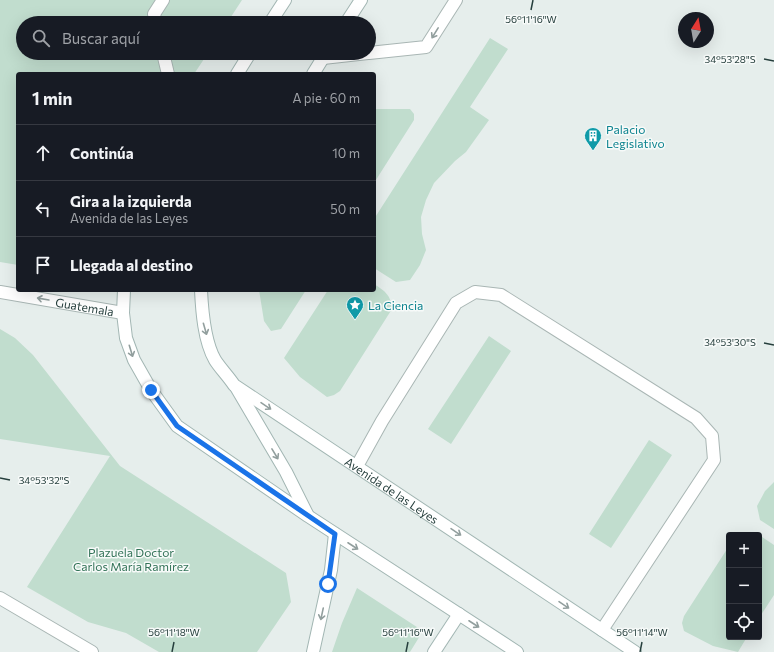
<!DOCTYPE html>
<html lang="es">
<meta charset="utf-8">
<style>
:root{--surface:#171b24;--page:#20242c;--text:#f1f3f6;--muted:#9ea1a6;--line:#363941}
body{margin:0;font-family:Commissioner,sans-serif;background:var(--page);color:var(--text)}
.controls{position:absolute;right:12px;bottom:12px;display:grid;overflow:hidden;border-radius:4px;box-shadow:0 4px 16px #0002}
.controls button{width:36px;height:36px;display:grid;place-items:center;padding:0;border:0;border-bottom:1px solid var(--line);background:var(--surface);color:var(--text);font:20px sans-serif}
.compass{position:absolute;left:678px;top:12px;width:36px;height:36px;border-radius:50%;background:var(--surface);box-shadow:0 4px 16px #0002;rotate:11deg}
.stop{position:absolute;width:12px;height:12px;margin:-9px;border:3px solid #1a73e8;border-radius:50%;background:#fff}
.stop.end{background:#1a73e8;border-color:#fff;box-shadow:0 1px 4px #0008}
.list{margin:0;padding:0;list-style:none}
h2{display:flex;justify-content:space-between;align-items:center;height:52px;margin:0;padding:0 16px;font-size:17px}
h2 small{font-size:13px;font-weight:400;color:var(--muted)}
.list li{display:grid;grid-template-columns:26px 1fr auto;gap:12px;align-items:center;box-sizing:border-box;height:56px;padding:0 16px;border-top:1px solid var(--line)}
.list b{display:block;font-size:15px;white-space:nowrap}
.list p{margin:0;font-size:13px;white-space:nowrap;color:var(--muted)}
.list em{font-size:13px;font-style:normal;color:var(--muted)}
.icon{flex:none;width:22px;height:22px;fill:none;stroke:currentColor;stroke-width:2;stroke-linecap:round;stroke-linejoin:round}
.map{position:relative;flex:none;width:774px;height:652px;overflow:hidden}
.search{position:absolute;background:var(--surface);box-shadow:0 4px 16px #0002;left:16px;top:16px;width:360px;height:44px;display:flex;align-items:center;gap:10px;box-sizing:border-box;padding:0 14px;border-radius:22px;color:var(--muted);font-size:15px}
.panel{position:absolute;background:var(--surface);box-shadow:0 4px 16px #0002;left:16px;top:72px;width:360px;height:220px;border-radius:4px}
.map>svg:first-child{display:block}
</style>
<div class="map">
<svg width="774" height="652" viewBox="0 0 774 652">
<rect width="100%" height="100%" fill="#e6eeec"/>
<path fill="#c1ddce" d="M 0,0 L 242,0 L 227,23 L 23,23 L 23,53 L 208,53 L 194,74 L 18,74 L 18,265 L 0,262 Z
M 490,38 L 508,49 L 470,107 L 489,120 L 466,152 L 455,161 L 434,183 L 426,200 L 421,217 L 422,234 L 426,250 L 420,265 L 410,280 L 396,282 L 374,268 L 374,219 Z
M 374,109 L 410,109 L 414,114 L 414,120 L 374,183 Z
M 374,284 C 385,291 391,295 392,309 L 340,391 L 334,395 L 327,397 L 300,377 L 284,358 L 328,290 L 374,290 Z
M 259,290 L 306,290 L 281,329 L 271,331 L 264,321 Z
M 0,329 L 15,338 L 33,355 L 120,466 L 286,573 L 291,602 L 257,652 L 159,652 L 126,633 L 88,622 L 27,587 L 110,456 L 0,439 Z
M 489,336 L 511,351 L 451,444 L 428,429 Z
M 649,440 L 672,455 L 611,548 L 589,534 Z
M 774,482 L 774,529 L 760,520 L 757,506 L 765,491 Z
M 759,535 L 774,545 L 774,595 L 759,618 Z
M 729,546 L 729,637 L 747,637 L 738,652 L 713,646 L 684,631 L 682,623 L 684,616 Z
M 357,588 L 423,631 L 410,652 L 332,652 L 342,623 Z"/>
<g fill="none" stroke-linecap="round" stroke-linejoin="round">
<defs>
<path id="lane" d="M 156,23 L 154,14 L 163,0
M 163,53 L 168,74
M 369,53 L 426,47 L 456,0
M 323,58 L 368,53
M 357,466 L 382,421 L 456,303 L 475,292 L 501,295 L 696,418 L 712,436 L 714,460 L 602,630"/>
<g id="street">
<path id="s1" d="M 0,292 L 123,313"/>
<path d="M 0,598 L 92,652"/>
</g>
<g id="secondary">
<path d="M 270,23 L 285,0"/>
<path d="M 346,23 L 361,0"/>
<path d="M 237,74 L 250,53"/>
<path d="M 313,74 L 326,53"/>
<path d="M 124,290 L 123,313 L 126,338 L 134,360 L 151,390 L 177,426 L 308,516 L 517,652"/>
<path id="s2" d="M 201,290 C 202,311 204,341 215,360 C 220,368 228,376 234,385 L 635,652"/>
<path d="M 236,387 L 286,472 L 307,514"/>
<path d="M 313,652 L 331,570 L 335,534"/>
<path d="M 434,652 L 459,614"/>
</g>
</defs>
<use href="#lane" stroke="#a9b6b4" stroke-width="14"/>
<use href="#street" stroke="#a9b6b4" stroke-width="14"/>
<use href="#secondary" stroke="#a2b6b3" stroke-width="14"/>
<use href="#lane" stroke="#fff" stroke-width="12"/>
<use href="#street" stroke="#fff" stroke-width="12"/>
<use href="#secondary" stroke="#fff" stroke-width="12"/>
</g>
<defs><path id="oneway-shaft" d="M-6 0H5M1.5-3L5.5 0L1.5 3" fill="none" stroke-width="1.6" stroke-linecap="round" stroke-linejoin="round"/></defs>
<g stroke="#929f9e">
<use href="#oneway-shaft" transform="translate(435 33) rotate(122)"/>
<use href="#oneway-shaft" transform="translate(43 299) rotate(-170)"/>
<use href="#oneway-shaft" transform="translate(205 329) rotate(74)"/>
<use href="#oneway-shaft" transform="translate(131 351) rotate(73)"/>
<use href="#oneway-shaft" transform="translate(266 406) rotate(34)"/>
<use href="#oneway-shaft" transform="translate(275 454) rotate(59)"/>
<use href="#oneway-shaft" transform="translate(456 532) rotate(34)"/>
<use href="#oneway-shaft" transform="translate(353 546) rotate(33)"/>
<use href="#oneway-shaft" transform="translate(564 605) rotate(34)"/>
<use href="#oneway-shaft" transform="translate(322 614) rotate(102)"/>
<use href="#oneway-shaft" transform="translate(474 624) rotate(33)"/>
</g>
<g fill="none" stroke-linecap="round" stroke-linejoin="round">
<path stroke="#1a73e8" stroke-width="5" d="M 151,390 L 177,426 L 335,534 L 328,584"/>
</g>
<path fill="none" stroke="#263f3d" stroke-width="1.5" d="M 531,10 L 533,0M 764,59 L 774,61M 764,343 L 774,345M 0,478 L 10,480M 172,652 L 174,642M 406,652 L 408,642M 640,652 L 642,642"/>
<defs>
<symbol id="building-pin" viewBox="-11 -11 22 30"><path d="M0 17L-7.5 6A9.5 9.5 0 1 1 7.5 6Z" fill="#0f9aa8" stroke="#f7faf9"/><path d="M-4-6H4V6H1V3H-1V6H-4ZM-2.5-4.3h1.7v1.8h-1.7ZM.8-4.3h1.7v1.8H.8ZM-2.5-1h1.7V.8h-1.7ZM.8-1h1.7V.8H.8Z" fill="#fff"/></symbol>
<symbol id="sight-pin" viewBox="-11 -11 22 30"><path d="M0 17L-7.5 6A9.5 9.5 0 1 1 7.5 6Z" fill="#0f9aa8" stroke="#f7faf9"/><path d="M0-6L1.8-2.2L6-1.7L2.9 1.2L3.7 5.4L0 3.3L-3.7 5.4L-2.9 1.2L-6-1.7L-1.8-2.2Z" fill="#fff"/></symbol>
</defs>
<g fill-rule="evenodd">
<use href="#building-pin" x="583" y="126" width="20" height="27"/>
<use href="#sight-pin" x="345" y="295" width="20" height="27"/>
</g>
<g text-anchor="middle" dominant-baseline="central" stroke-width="3" stroke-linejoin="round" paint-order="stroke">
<g font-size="12" fill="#0d838f" stroke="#f7faf9" text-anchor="start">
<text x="606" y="129">Palacio<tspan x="606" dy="14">Legislativo</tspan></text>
<text x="368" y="305">La Ciencia</text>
</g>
<g font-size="12" fill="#263f3d" stroke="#f7faf9">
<text stroke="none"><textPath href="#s1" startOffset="86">Guatemala</textPath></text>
<text stroke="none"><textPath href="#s2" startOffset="293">Avenida de las Leyes</textPath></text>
</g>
<g font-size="12" fill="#337358" stroke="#f7faf9">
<text x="131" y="552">Plazuela Doctor<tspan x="131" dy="14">Carlos María Ramírez</tspan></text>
</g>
</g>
<g font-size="10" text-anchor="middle" fill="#263f3d" stroke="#f7faf9" stroke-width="3" stroke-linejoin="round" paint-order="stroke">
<text x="531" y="23">56°11'16"W</text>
<text x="730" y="63">34°53'28"S</text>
<text x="730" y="346">34°53'30"S</text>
<text x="44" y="484">34°53'32"S</text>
<text x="174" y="636">56°11'18"W</text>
<text x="408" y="636">56°11'16"W</text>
<text x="642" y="636">56°11'14"W</text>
</g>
</svg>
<div class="controls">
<button>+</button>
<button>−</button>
<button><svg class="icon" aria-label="locate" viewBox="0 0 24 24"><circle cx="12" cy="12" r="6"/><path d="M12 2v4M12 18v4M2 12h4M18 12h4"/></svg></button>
</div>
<svg class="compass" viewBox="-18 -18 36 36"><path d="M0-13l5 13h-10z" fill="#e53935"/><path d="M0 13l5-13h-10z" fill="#9ea1a6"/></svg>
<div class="stop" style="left:328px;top:584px"></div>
<div class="stop end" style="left:151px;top:390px"></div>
<div class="search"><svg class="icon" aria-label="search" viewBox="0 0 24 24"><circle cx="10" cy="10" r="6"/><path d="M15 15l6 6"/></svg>Buscar aquí</div>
<section class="panel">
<h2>1 min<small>A pie · 60 m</small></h2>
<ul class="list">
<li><svg class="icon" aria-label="ahead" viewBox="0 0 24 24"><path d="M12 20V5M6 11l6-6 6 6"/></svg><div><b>Continúa</b></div><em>10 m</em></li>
<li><svg class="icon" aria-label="left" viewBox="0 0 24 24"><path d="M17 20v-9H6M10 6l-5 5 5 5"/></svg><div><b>Gira a la izquierda</b><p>Avenida de las Leyes</p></div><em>50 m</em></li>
<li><svg class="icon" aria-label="arrive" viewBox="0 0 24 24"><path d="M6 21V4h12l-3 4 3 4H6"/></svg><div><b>Llegada al destino</b></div></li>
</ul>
</section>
</div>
